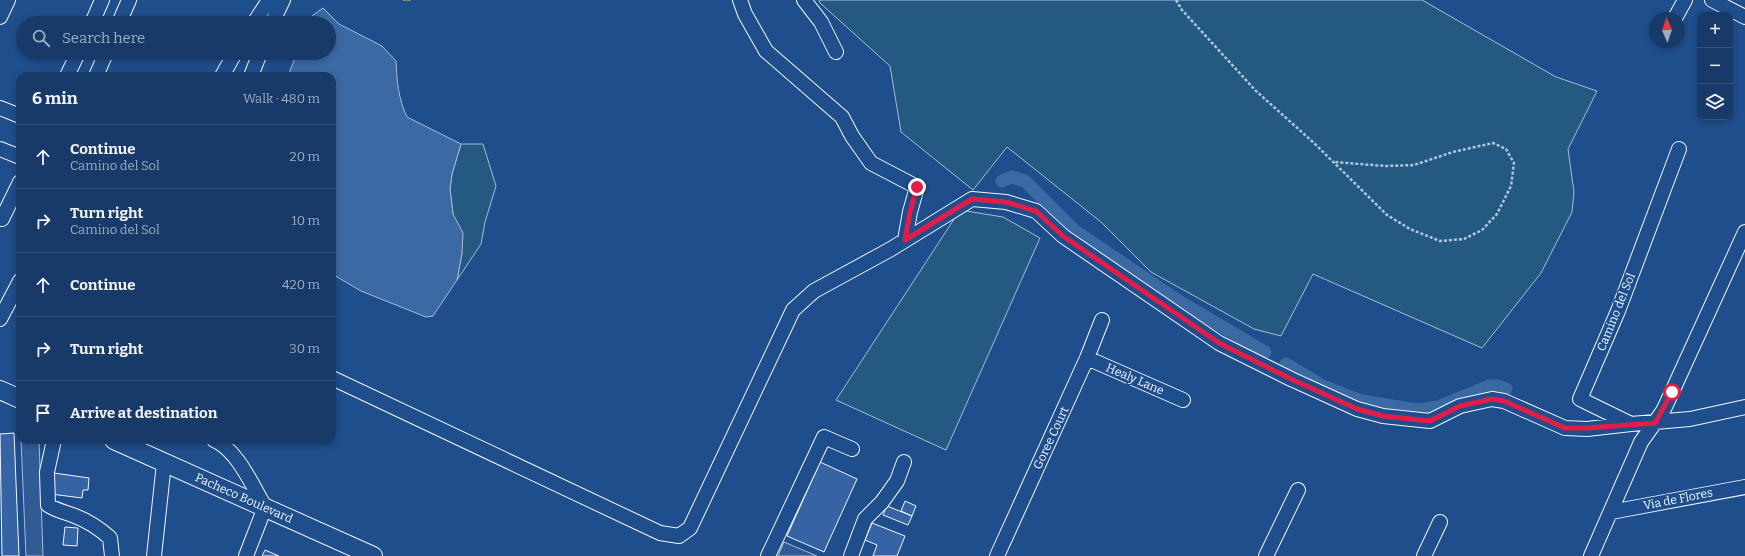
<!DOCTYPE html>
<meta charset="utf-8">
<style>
:root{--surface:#173a69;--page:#244571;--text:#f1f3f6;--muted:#9eadc0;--line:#36547d}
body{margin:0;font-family:Bitter,serif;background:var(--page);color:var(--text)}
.controls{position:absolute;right:12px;top:12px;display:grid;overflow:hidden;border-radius:8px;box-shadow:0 2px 6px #0003}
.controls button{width:36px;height:36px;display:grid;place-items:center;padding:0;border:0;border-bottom:1px solid var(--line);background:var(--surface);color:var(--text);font:20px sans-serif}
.compass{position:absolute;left:1649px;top:12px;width:36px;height:36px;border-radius:50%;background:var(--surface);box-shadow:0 2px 6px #0003;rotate:358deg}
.stop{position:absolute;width:12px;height:12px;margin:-9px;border:3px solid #e11d48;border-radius:50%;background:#fff}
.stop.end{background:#e11d48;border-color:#fff;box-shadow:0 1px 4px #0008}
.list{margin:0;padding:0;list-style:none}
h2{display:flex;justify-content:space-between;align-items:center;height:52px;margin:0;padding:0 16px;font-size:17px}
h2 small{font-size:13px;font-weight:400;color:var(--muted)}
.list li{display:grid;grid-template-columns:26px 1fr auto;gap:12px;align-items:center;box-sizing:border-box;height:64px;padding:0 16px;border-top:1px solid var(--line)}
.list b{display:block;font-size:15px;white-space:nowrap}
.list p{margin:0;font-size:13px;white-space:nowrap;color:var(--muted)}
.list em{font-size:13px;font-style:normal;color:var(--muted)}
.icon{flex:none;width:22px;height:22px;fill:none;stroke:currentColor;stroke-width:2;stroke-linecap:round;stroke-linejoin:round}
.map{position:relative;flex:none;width:1745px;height:556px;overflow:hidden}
.search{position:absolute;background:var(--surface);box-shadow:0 2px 6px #0003;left:16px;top:16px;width:320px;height:44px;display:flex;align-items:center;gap:10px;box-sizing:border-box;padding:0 14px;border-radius:22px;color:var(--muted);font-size:15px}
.panel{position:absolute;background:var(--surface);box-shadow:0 2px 6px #0003;left:16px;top:72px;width:320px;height:372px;border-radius:12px}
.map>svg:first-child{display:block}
</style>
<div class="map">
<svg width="1745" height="556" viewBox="0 0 1745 556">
<rect width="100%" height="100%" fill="#1f4e8c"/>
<path fill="#245a82" stroke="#a8bbd7" d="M 819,0 L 1422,0 L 1556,77 L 1597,91 L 1568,149 L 1574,192 L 1572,212 L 1541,273 L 1482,348 L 1313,274 L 1281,336 L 1254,329 L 1151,272 L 1101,222 L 1007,147 L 973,190 L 901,132 L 890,66 L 820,3 Z
M 461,144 L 483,144 L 496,186 L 485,222 L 481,244 L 457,280 L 462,253 L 453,214 L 450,189 L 452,174 Z
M 960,210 L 1003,217 L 1040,238 L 946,450 L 836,400 Z"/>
<path fill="#305b95" stroke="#a8bbd7" d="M 21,440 L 39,440 L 43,556 L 26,556 Z
M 784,542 L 817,556 L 778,556 Z"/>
<path fill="#3b69a3" stroke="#a8bbd7" d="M 323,8 L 339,24 L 382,46 L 396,61 C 397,81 398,98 407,117 L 461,144 L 452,174 L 450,189 L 453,214 L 463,233 L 462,253 L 457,280 L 433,316 L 426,317 L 361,291 L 332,274 L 332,76 L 288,76 L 297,53 L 329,53 L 329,23 L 309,23 L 313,15 Z"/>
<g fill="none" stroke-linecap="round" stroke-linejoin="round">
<path stroke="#3b69a3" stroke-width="13" d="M 1002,181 L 1012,177 L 1025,181 L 1075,231 L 1177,300 L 1265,352
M 1286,364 L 1323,386 L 1361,401 L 1417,410 L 1438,407 L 1489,386 L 1497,386 L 1506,389"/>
</g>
<path fill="#3563a3" stroke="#f2f6ff" d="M 14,433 L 19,556 L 2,556 L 0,434 Z
M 820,462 L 857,479 L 824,552 L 787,536 Z
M 54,473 L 89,478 L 88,490 L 83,490 L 82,498 L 51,494 Z
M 905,501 L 916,506 L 912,516 L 901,511 Z
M 887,506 L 912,516 L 908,525 L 883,515 Z
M 872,523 L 905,536 L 897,556 L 873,556 L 877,545 L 865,540 Z
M 65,527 L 78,528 L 77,546 L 63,545 Z
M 265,550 L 279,556 L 262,556 Z"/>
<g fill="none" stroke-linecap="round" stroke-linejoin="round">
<defs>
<path id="minor" d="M 740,0 L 745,14 L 766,51 L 842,117 L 852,136 L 871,163 L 917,187 L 910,212 L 905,240
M 804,0 L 821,22 L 836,52
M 1712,0 L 1745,17
M 0,17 L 8,0
M 1675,18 L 1685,0
M 92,23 L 102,0
M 119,23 L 129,0
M 254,23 L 269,0
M 272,23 L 283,0
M 67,76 L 78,53
M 96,76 L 106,53
M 222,76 L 235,53
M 251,76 L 260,53
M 0,108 L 20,116
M 0,149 L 20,157
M 1679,149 L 1618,311 L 1580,399 L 1631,424 L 1690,419 L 1745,407
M 0,218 L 2,219 L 20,182
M 0,319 L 20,281
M 1087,358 L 1183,400
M 332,378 L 660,533 L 679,536 L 690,528 L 793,310 L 814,291 L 891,249 L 972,199 L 1006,202 L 1036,211 L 1063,236 L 1219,343 L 1291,379 L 1357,409 L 1383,416 L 1430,421 L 1460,406 L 1492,399 L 1504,401 L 1565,428 L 1587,429 L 1631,424
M 54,440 L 47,472 L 48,505 C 57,511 65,512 75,516 C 88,521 99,528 110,538 L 112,556
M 214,440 C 237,449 253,487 265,507 L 246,556
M 1611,512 L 1745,487
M 154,556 L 164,463
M 768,556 L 824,437 L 852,449
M 851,556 L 865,519 L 882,502 L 897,481 L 904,462
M 997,556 L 1087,358 L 1102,320
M 1266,556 L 1298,490
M 1424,556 L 1440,522
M 1591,556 L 1641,442 L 1663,411 L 1672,392 L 1745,232"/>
<path id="major" d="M 0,390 L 20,399
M 114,440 L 373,556"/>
</defs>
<use href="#minor" stroke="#f2f6ff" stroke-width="16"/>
<use href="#major" stroke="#f2f6ff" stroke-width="20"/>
<path stroke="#b3c4dc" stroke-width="2.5" stroke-dasharray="3 2" stroke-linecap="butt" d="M 1176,0 L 1182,10 L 1256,91 L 1314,143 L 1387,215 L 1410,229 L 1440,241 L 1464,239 L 1482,230 L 1497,214 L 1511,186 L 1514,163 L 1506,149 L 1493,143 L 1453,152 L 1414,165 L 1386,166 L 1334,162"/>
<use href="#minor" stroke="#1f4e8c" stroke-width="14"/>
<use href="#major" stroke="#1f4e8c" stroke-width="18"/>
<path stroke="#ffb74d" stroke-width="1" stroke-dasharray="14 3 2 3" stroke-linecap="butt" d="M 403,0 L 411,0"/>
</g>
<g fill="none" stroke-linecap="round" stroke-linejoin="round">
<path stroke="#e11d48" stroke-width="5" d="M 917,187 L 910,212 L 905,240 L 972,199 L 1006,202 L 1036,211 L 1063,236 L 1219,343 L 1291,379 L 1357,409 L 1383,416 L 1430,421 L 1460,406 L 1492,399 L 1504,401 L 1565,428 L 1587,428 L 1655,423 L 1672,392"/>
</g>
<g text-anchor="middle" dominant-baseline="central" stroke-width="3" stroke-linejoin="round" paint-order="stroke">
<g font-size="12" fill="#f2f6ff" stroke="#1f4e8c">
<text transform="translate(1616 312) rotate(-68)">Camino del Sol</text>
<text transform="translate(1135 379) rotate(23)">Healy Lane</text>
<text transform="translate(1051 438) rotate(-65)">Goree Court</text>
<text transform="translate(244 498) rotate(24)">Pacheco Boulevard</text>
<text transform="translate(1678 499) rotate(-11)">Via de Flores</text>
</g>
</g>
</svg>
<div class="controls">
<button>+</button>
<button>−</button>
<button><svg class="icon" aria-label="layers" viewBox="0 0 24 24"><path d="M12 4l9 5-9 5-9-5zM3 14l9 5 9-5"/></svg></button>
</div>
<svg class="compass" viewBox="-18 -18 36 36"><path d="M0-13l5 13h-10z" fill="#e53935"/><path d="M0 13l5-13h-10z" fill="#9eadc0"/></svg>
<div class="stop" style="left:1672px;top:392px"></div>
<div class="stop end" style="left:917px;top:187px"></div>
<div class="search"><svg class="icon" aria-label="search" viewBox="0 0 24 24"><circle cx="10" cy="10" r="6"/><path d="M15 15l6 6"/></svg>Search here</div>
<section class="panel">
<h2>6 min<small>Walk · 480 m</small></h2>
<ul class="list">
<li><svg class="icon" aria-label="ahead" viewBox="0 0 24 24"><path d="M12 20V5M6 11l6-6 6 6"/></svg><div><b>Continue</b><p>Camino del Sol</p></div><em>20 m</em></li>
<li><svg class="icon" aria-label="right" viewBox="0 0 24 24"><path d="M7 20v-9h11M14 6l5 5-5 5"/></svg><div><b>Turn right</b><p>Camino del Sol</p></div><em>10 m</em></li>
<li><svg class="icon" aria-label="ahead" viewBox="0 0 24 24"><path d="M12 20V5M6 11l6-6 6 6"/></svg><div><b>Continue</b></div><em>420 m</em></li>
<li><svg class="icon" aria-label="right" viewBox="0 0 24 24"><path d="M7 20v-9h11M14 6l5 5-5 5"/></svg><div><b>Turn right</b></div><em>30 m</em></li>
<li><svg class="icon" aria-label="arrive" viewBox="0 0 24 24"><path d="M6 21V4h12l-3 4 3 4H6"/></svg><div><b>Arrive at destination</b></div></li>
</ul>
</section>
</div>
